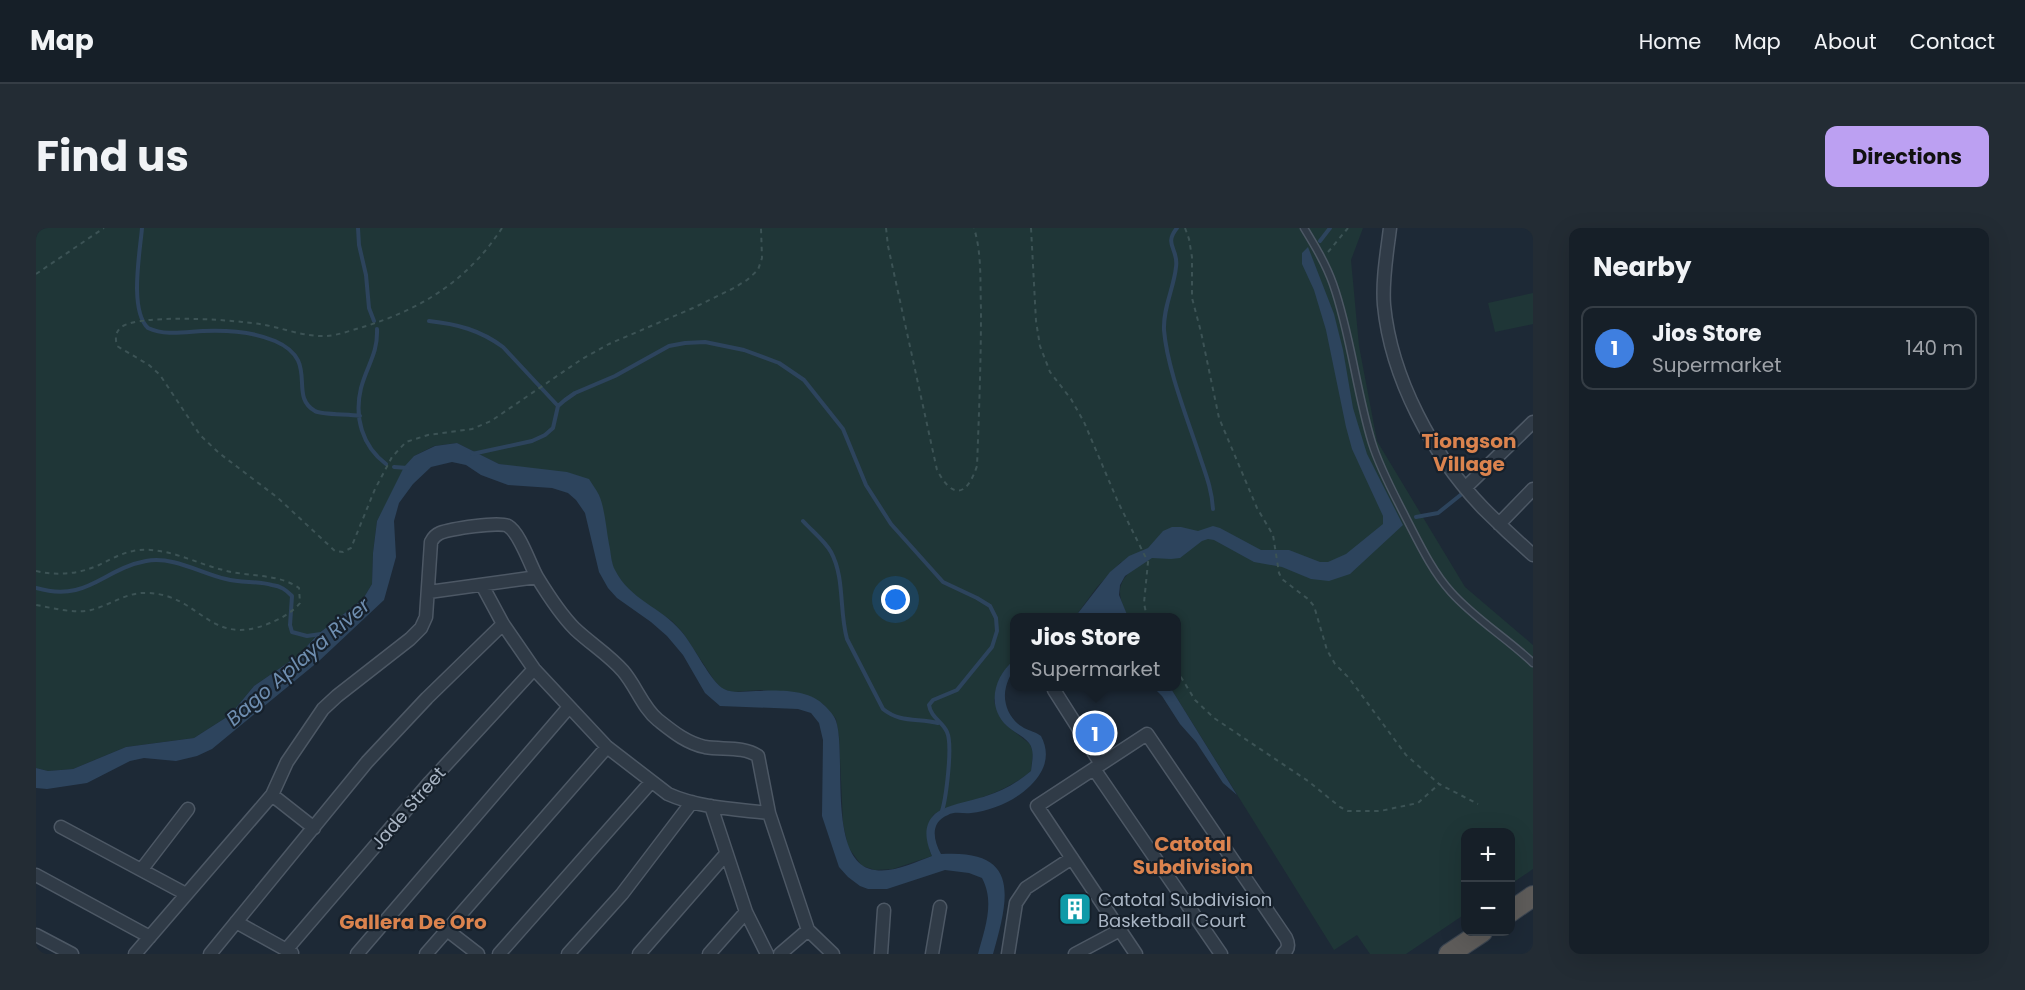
<!DOCTYPE html>
<meta charset="utf-8">
<style>
:root{--surface:#161f28;--page:#232c34;--text:#f1f3f6;--muted:#9ea2a8;--line:#353d45;--accent:#bca0f2}
body{margin:0;font-family:Poppins,sans-serif;background:var(--page);color:var(--text)}
.controls{position:absolute;right:18px;bottom:18px;display:grid;overflow:hidden;border-radius:12px;box-shadow:0 6px 24px #0002}
.controls button{width:54px;height:54px;display:grid;place-items:center;padding:0;border:0;border-bottom:2px solid var(--line);background:var(--surface);color:var(--text);font:30px sans-serif}
.you{position:absolute;left:860px;top:372px;width:21px;height:21px;margin:-15px;border:4px solid #fff;border-radius:50%;background:#1a73e8;box-shadow:0 0 0 9px #1a73e833}
.badge{display:grid;place-items:center;width:39px;height:39px;border-radius:50%;background:var(--accent);color:#fff;font-size:20px;font-weight:700}
.pin{position:absolute;translate:-50% -50%;border:3px solid #fff;box-shadow:0 2px 6px #0006}
.popup{position:absolute;left:974px;top:385px;width:171px;height:78px;box-sizing:border-box;display:grid;place-content:center;border-radius:12px;background:var(--surface);filter:drop-shadow(0 2px 4px #0005);font-size:20px;white-space:nowrap;color:var(--muted)}
.popup b{font-size:22px;color:var(--text)}
.popup::after{content:'';position:absolute;left:50%;top:100%;margin-left:-12px;border:12px solid transparent;border-top-color:var(--surface)}
.list{margin:0;padding:0;list-style:none}
h2{display:flex;justify-content:space-between;align-items:center;height:78px;margin:0;padding:0 24px;font-size:26px}
h2 small{font-size:20px;font-weight:400;color:var(--muted)}
.list li{display:grid;grid-template-columns:39px 1fr auto;gap:18px;align-items:center;box-sizing:border-box;height:84px;margin:0 12px 12px;padding:0 12px;border:2px solid var(--line);border-radius:12px}
.list b{display:block;font-size:22px;white-space:nowrap}
.list p{margin:0;font-size:20px;white-space:nowrap;color:var(--muted)}
.list em{font-size:20px;font-style:normal;color:var(--muted)}
.map{position:relative;flex:none;width:1497px;height:726px;overflow:hidden;border-radius:12px}
header{display:flex;align-items:center;gap:36px;box-sizing:border-box;height:84px;padding:0 30px;background:var(--surface);border-bottom:2px solid var(--line)}
header strong{font-size:28px}
nav{display:flex;gap:33px;margin-inline-start:auto;font-size:21px}
.intro{display:flex;align-items:center;justify-content:space-between;box-sizing:border-box;height:144px;padding:0 36px}
h1{margin:0;font-size:42px}
.button{padding:15px 27px;border-radius:12px;background:var(--accent);color:#111;font-size:21px;font-weight:700}
main{display:flex;gap:36px;padding:0 36px}
aside{flex:1;background:var(--surface);border-radius:12px;box-shadow:0 6px 24px #0002}
.map>svg:first-child{display:block}
</style>
<header>
<strong>Map</strong>
<nav><a>Home</a><a>Map</a><a>About</a><a>Contact</a></nav>
</header>
<div class="intro"><h1>Find us</h1><a class="button">Directions</a></div>
<main>
<div class="map">
<svg width="1497" height="726" viewBox="0 0 1497 726">
<rect width="100%" height="100%" fill="#1d2936"/>
<path fill="#1f3637" d="M 0,0 L 1327,0 L 1315,32 L 1323,118 L 1341,213 L 1429,359 L 1497,417 L 1497,641 L 1475,656 L 1474,604 L 1430,604 L 1429,686 L 1370,726 L 1334,726 L 1321,707 L 1298,722 L 1134,459 L 1140,458 L 1140,390 L 1092,389 C 1083,370 1078,357 1097,341 L 1085,334 L 1061,359 L 1039,389 L 978,390 L 978,432 L 966,446 L 958,473 L 965,491 L 970,497 L 994,516 L 997,524 L 995,543 C 976,559 955,567 932,574 C 920,578 908,580 897,587 L 893,621 L 896,628 L 857,641 L 839,642 L 826,638 L 812,619 L 807,595 L 803,509 L 800,491 L 794,484 L 787,476 L 762,465 L 724,462 L 697,464 L 686,461 L 678,452 L 647,405 L 636,393 L 607,374 L 589,358 L 577,340 L 563,267 L 495,241 L 463,236 L 421,215 L 398,218 L 378,228 L 341,293 L 337,325 L 336,356 L 327,371 L 282,406 L 263,427 L 218,458 L 194,487 L 158,510 L 90,519 L 37,541 L 12,543 L 0,540 Z
M 1497,65 L 1497,96 L 1459,104 L 1452,75 Z"/>
<path fill="#2d445d" d="M 1272,19 L 1298,86 L 1307,122 L 1317,180 L 1331,226 L 1367,297 L 1314,346 L 1293,353 L 1275,351 L 1246,339 L 1218,334 L 1178,312 L 1172,311 L 1166,313 L 1144,330 L 1135,331 L 1116,330 L 1089,348 L 1084,357 L 1083,367 L 1092,389 L 1039,389 L 1074,344 L 1093,328 L 1112,320 L 1127,303 L 1136,299 L 1145,299 L 1162,303 L 1177,298 L 1184,300 L 1225,322 L 1253,322 L 1284,334 L 1292,334 L 1310,326 L 1347,296 L 1347,288 L 1316,221 L 1310,199 L 1290,102 L 1278,62 L 1266,36 L 1266,25 Z
M 421,215 L 463,236 L 531,244 L 553,251 C 556,256 560,261 563,267 C 569,281 570,300 573,316 C 575,324 575,335 579,342 C 594,372 625,379 645,403 C 657,416 675,455 688,461 C 698,466 710,463 720,463 C 742,462 773,461 789,478 C 793,482 798,487 800,493 C 811,525 790,636 839,642 C 858,645 879,634 896,628 C 891,616 886,600 897,588 C 906,577 936,573 950,568 C 967,563 982,554 995,543 C 996,533 999,523 993,515 C 988,508 977,504 971,498 C 950,478 958,449 978,432 C 978,445 973,447 970,459 C 966,474 973,492 988,500 C 994,503 1000,504 1005,508 C 1011,519 1012,532 1005,544 C 992,567 961,582 935,585 C 927,586 919,583 912,587 C 894,594 897,612 905,626 C 985,621 973,669 957,726 L 942,726 C 949,700 959,674 946,650 L 933,645 L 909,642 L 851,661 L 832,661 L 824,658 L 812,649 L 803,639 L 786,588 L 787,512 L 783,495 L 775,485 L 762,481 L 684,478 L 669,465 L 647,427 L 631,408 L 615,394 L 581,370 L 572,360 L 563,344 L 549,285 L 540,272 L 532,265 L 516,260 L 472,257 L 445,247 L 430,237 L 416,234 L 395,239 L 377,256 L 363,275 L 358,293 L 360,329 L 348,372 L 283,433 L 176,521 L 161,528 L 140,533 L 108,530 L 94,533 L 51,555 L 11,561 L 0,560 L 0,540 L 12,543 L 37,541 L 90,519 L 158,510 L 194,487 L 218,458 L 263,427 L 282,406 L 327,371 L 336,356 L 337,325 L 341,293 L 368,239 L 378,228 L 399,218 Z
M 1117,459 L 1134,459 L 1201,567 L 1187,555 L 1160,514 L 1144,496 L 1126,468 Z"/>
<g fill="none" stroke-linecap="round" stroke-linejoin="round">
<path stroke="#2d445d" stroke-width="4" d="M 106,0 C 104,24 93,82 112,100 C 129,108 149,104 167,103 C 190,102 218,104 239,113 C 285,133 251,167 279,183 C 285,187 313,186 324,188
M 322,0 L 323,17 L 330,47 L 333,80 L 338,93
M 1141,0 C 1127,17 1143,21 1140,39 C 1138,60 1127,79 1128,102 C 1131,139 1150,187 1162,223 C 1168,242 1176,260 1177,281
M 1284,13 L 1294,0
M 393,93 C 421,96 444,102 467,119 L 522,178
M 341,101 C 342,126 331,137 325,160 C 318,189 326,218 350,236
M 436,226 L 496,213 L 509,207 L 517,200 L 522,178 L 529,172 L 539,165 L 579,148 L 633,118 L 649,115 L 669,114 L 708,122 L 743,135 L 768,152 L 807,201 L 830,257 L 855,296 L 907,354 L 941,370 L 954,378 L 960,390 L 961,403 L 956,419 L 921,462 L 897,472 L 893,477 C 895,490 906,493 911,504 C 917,517 910,573 905,586
M 358,239 L 372,240
M 1380,289 L 1402,285 L 1427,265
M 767,293 C 776,303 789,313 795,324 C 809,350 803,383 811,411 L 847,481 C 864,495 882,490 902,495
M 0,360 C 52,375 66,341 110,333 C 138,328 164,345 190,351 C 205,355 221,353 236,357 C 245,358 250,362 256,368 L 254,397 L 256,404 L 271,408 L 285,406"/>
<defs>
<path id="service" d="M 1268,0 C 1279,18 1290,36 1297,56 C 1315,107 1320,163 1336,215 C 1344,241 1358,266 1370,290 C 1383,315 1396,343 1415,364 C 1439,391 1471,410 1497,435"/>
<path id="minor" d="M 1354,0 C 1351,25 1346,52 1348,77 C 1355,150 1397,228 1447,280 C 1463,296 1480,312 1497,327
M 1429,260 L 1497,194
M 1463,296 L 1497,261
M 446,357 L 467,396 L 498,441 L 571,519 L 632,566 C 663,580 699,581 733,585 L 772,702 L 744,726
M 393,364 L 501,349
M 1018,462 L 1065,536
M 1058,541 L 1185,726
M 236,567 L 278,600
M 675,578 L 710,684 L 731,726
M 25,599 L 150,666
M 106,641 L 152,581
M 0,647 L 114,709
M 200,694 L 256,725
M 411,702 L 442,726
M 772,702 L 797,726
M 0,707 L 36,726
M 250,722 L 394,554 L 498,441
M 99,726 L 236,567 L 251,534 L 287,481 L 301,468 L 374,411 L 385,400 L 390,389 L 395,314 C 397,310 399,307 404,305 C 414,301 464,293 472,298 C 484,305 494,337 501,349 C 512,367 525,387 539,401 C 555,416 573,427 587,443 C 600,458 607,480 622,492 C 636,503 650,515 669,519 C 687,522 707,518 722,528 L 733,585
M 174,726 L 331,534 L 391,470 L 467,396
M 321,726 L 533,479
M 390,726 L 571,519
M 463,726 L 615,554
M 532,726 L 586,666 L 656,574
M 603,726 L 690,626
M 673,726 L 710,684
M 845,726 L 848,682
M 896,726 L 904,679
M 972,726 L 980,675 L 990,660 L 1036,630
M 1039,726 L 1084,702
M 1100,726 L 1001,578 L 1111,506 L 1250,710 C 1253,716 1253,721 1247,726"/>
<path id="trunk" d="M 1474,684 L 1497,668
M 1413,726 L 1446,704"/>
</defs>
<use href="#service" stroke="#4d5865" stroke-width="9"/>
<use href="#minor" stroke="#4d5865" stroke-width="15"/>
<use href="#trunk" stroke="#3b4551" stroke-width="22"/>
<path stroke="#3c5355" stroke-width="2" stroke-dasharray="4.5 4.5" stroke-linecap="butt" d="M 466,0 C 432,52 386,81 327,99 C 316,102 303,107 291,108 C 273,109 255,103 238,99 C 227,96 216,95 206,94 C 182,91 107,87 87,98 C 79,103 79,110 81,118 L 113,137 L 124,147 L 164,207 L 183,225 L 242,270 L 299,323 L 307,324 L 315,320 L 339,261 L 356,229 L 370,214 L 392,207 L 436,201 L 455,193 L 546,131 L 573,116 L 657,80 L 696,61 L 711,52 L 722,42 L 726,30 L 725,0
M 850,0 L 852,18 L 901,242 C 917,272 931,268 941,238 C 943,186 945,134 945,82 C 944,54 946,26 938,0
M 995,0 L 1000,93 L 1004,118 L 1014,144 L 1035,171 L 1048,194 L 1082,274 L 1112,334 L 1108,375 L 1111,390
M 1149,0 L 1153,11 L 1156,29 L 1156,70 L 1165,104 L 1183,190 L 1221,280 L 1237,307 L 1243,345 L 1246,351 L 1272,371 L 1278,378 L 1291,422 L 1299,436 L 1313,450 L 1370,527 L 1403,556 L 1442,576
M 1292,24 L 1312,0
M 0,46 L 68,0
M 0,343 C 22,348 43,346 63,337 C 74,332 85,325 97,323 C 128,317 158,335 187,342 C 211,349 242,345 263,360 L 264,375 C 257,384 244,391 234,395 C 173,421 165,366 111,365 C 90,364 75,377 55,382 C 38,386 17,380 0,377
M 1140,441 L 1159,472 L 1178,490 L 1272,553 L 1304,579 L 1312,583 L 1344,583 L 1382,575 L 1403,556"/>
<use href="#service" stroke="#303b47" stroke-width="6"/>
<use href="#minor" stroke="#303b47" stroke-width="12"/>
<use href="#trunk" stroke="#5e5c5a" stroke-width="20"/>
</g>
<defs>
<symbol id="building-square" viewBox="-11 -11 22 22"><rect x="-9" y="-9" width="18" height="18" rx="4" fill="#0f9aa8" stroke="#16202b"/><path d="M-4-6H4V6H1V3H-1V6H-4ZM-2.5-4.3h1.7v1.8h-1.7ZM.8-4.3h1.7v1.8H.8ZM-2.5-1h1.7V.8h-1.7ZM.8-1h1.7V.8H.8Z" fill="#fff"/></symbol>
</defs>
<g fill-rule="evenodd">
<use href="#building-square" x="1020" y="662" width="38" height="38"/>
</g>
<g text-anchor="middle" dominant-baseline="central" stroke-width="4.5" stroke-linejoin="round" paint-order="stroke">
<g font-size="18" fill="#a9b5c4" stroke="#16202b">
<text transform="translate(372 580) rotate(-49)">Jade Street</text>
</g>
<g font-size="18" fill="#a9b5c4" stroke="#16202b" text-anchor="start">
<text x="1062" y="671">Catotal Subdivision<tspan x="1062" dy="21">Basketball Court</tspan></text>
</g>
<g font-size="20" font-weight="bold" fill="#db834e" stroke="#16202b">
<text x="1433" y="213">Tiongson<tspan x="1433" dy="23">Village</tspan></text>
<text x="1157" y="616">Catotal<tspan x="1157" dy="23">Subdivision</tspan></text>
<text x="377" y="694">Gallera De Oro</text>
</g>
<g font-size="20" font-style="italic" fill="#6f8eb0" stroke="#16202b">
<text transform="translate(262 434) rotate(-41)">Bago Aplaya River</text>
</g>
</g>
</svg>
<div class="controls">
<button>+</button>
<button>−</button>
</div>
<div class="you"></div>
<div class="pin badge" style="left:1059px;top:505px;background:#3f7fe0">1</div>
<div class="popup"><b>Jios Store</b>Supermarket</div>
</div>
<aside>
<h2>Nearby<small></small></h2>
<ul class="list">
<li><span class="badge" style="background:#3f7fe0">1</span><div><b>Jios Store</b><p>Supermarket</p></div><em>140 m</em></li>
</ul>
</aside>
</main>
